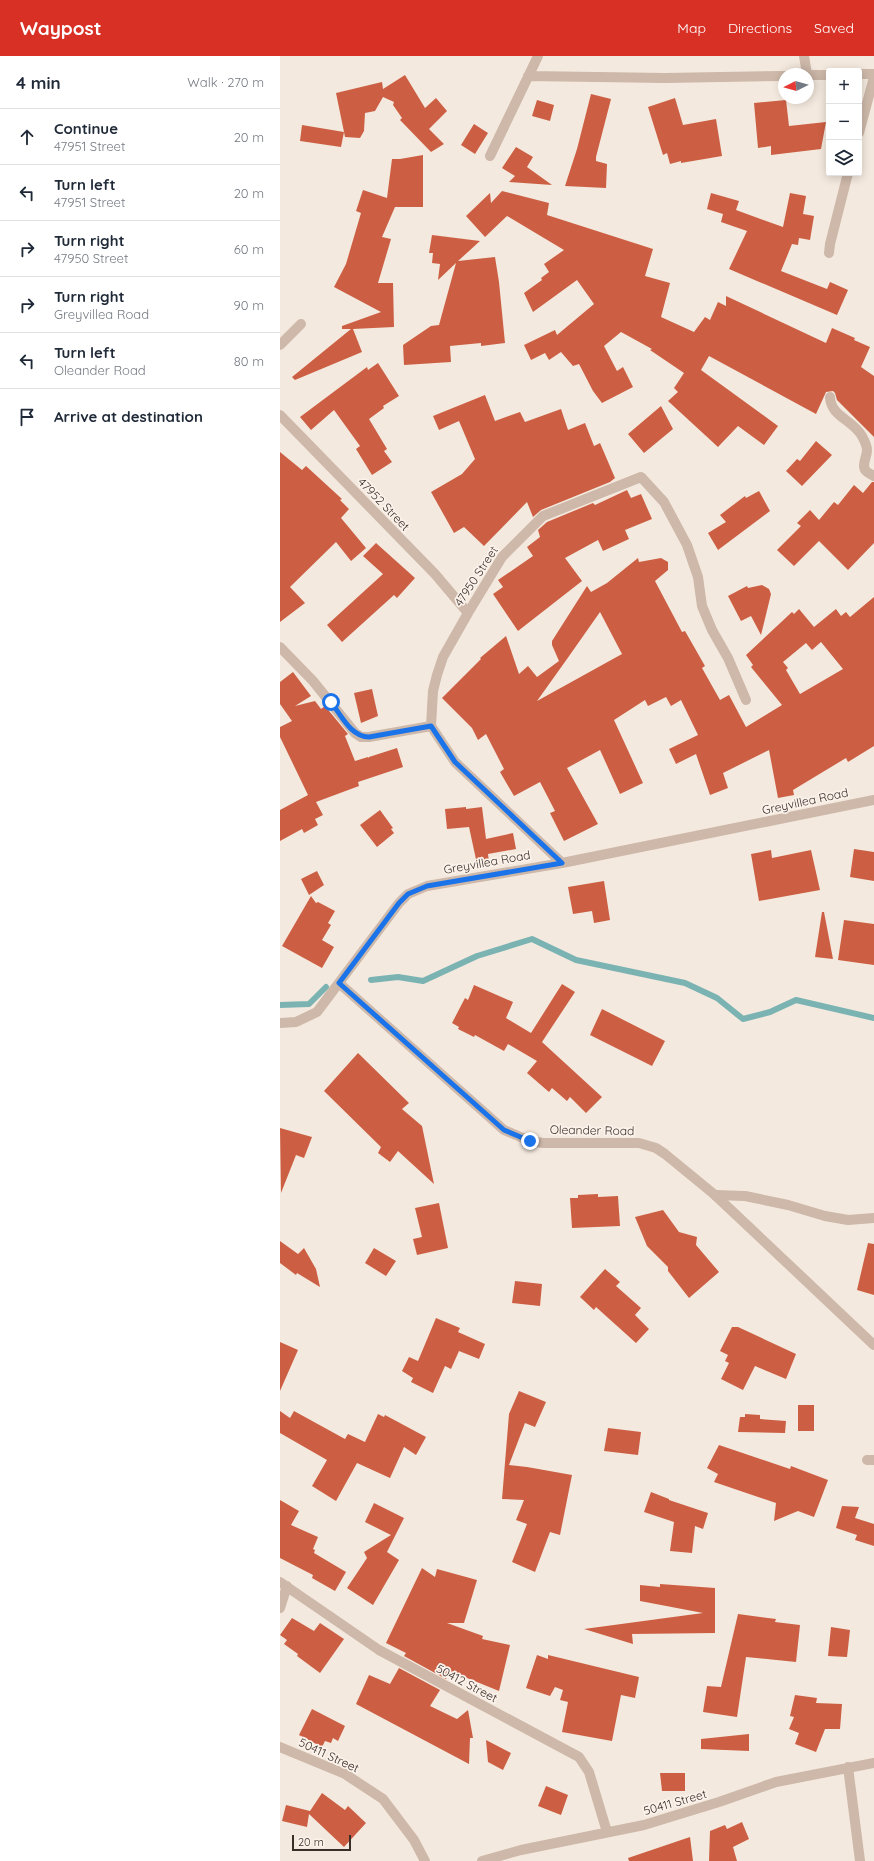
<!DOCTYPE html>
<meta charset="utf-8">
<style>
:root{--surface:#fff;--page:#f6f6f7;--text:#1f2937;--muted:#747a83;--line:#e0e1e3;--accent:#d93025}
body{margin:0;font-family:Quicksand,sans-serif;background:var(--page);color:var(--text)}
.controls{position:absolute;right:12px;top:12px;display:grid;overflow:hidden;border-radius:4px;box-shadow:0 2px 10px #0003}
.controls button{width:36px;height:36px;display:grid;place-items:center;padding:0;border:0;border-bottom:1px solid var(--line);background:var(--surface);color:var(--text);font:20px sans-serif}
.compass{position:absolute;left:498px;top:12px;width:36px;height:36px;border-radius:50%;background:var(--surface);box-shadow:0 2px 10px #0003;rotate:265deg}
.scale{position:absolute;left:12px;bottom:10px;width:59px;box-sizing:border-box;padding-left:4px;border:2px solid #3a2e29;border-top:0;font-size:11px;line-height:14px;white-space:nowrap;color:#3a2e29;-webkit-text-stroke:3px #fbf3eb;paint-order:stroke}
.stop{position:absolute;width:12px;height:12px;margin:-9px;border:3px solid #1a73e8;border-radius:50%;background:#fff}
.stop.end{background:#1a73e8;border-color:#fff;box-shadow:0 1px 4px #0008}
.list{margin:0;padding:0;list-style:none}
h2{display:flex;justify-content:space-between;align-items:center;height:52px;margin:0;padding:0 16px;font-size:17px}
h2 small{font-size:13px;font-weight:400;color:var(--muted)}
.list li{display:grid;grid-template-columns:26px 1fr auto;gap:12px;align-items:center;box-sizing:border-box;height:56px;padding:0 16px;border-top:1px solid var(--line)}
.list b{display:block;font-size:15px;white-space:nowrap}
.list p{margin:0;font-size:13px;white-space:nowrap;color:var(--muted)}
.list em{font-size:13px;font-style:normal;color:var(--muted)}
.icon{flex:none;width:22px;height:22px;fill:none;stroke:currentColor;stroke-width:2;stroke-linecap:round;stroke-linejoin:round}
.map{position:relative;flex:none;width:594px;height:1805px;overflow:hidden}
header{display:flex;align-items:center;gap:24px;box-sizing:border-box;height:56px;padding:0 20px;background:var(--accent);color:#fff}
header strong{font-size:19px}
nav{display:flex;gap:22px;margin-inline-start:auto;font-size:14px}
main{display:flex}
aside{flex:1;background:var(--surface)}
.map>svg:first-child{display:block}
</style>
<header>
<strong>Waypost</strong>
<nav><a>Map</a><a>Directions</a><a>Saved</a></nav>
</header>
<main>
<aside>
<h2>4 min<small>Walk · 270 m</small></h2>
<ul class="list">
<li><svg class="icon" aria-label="ahead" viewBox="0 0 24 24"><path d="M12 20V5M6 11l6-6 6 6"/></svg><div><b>Continue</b><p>47951 Street</p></div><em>20 m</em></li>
<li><svg class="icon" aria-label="left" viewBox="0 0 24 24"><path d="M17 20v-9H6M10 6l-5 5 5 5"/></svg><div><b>Turn left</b><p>47951 Street</p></div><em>20 m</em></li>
<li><svg class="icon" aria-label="right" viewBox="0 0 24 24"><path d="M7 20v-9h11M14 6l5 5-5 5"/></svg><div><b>Turn right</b><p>47950 Street</p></div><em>60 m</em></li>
<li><svg class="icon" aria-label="right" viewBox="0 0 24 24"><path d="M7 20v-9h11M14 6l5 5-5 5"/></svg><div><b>Turn right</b><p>Greyvillea Road</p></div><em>90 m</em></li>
<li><svg class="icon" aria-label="left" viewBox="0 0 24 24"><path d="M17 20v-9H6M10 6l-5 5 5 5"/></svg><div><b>Turn left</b><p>Oleander Road</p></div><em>80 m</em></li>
<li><svg class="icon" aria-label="arrive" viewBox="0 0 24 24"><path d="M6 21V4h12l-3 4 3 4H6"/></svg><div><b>Arrive at destination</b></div></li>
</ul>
</aside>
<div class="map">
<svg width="594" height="1805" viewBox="0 0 594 1805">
<rect width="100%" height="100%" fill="#f4e9de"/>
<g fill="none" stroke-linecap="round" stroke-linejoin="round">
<path stroke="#7bb3b3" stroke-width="6" d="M 91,924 L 118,921 L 143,925 L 197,900 L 252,883 L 296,904 L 405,927 L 437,942 L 463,963 L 490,956 L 516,944 L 594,962
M 0,949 L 29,948 L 46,931"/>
</g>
<path fill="#cc5f43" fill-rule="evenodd" d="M 125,19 L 145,52 L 156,42 L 167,55 L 149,73 L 164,88 L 151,96 L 120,64 L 122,62 L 113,49 L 114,46 L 103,41 L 95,55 L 85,57 L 84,75 L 80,82 L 65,81 L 64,76 L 61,91 L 20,85 L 22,69 L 64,76 L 56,37 L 102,26 L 103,33 Z
M 311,38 L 331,43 L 316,101 L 316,105 L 327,108 L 326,132 L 285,130 L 297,93 Z
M 395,42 L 403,69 L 436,63 L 442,100 L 401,107 L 401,105 L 390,108 L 387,97 L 383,99 L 368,51 Z
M 257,44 L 274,49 L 270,65 L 252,60 Z
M 506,44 L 509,70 L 546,66 L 541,93 L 491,99 L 491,90 L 478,92 L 474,47 Z
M 194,68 L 208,77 L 195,98 L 181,89 Z
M 236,91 L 253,101 L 247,111 L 272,129 L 229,126 L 235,120 L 222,112 Z
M 143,99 L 143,151 L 115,151 L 102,181 L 111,183 L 98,227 L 113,227 L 114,271 L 73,273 L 82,296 L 15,324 L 12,321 L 71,273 L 62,273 L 62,270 L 101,256 L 54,231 L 66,208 L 81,157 L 76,155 L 83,134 L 107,142 L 112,103 L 120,103 Z
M 222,135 L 269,147 L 267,159 L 373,193 L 365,220 L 390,227 L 381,261 L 414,276 L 425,261 L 430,264 L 438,246 L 446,250 L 446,240 L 546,287 L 552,272 L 575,282 L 574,284 L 590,291 L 581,311 L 594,320 L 594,381 L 557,344 L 555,337 L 553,335 L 546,336 L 536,358 L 429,300 L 421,314 L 498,370 L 484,389 L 458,370 L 438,391 L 388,345 L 398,336 L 394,332 L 404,317 L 370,294 L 372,293 L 341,276 L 324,290 L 337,315 L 343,311 L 353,331 L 322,347 L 313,335 L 299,308 L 293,310 L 281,296 L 269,304 L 265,297 L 251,304 L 244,289 L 275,274 L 277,279 L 314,248 L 297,224 L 253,256 L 244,237 L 262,224 L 261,222 L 269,216 L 264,208 L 284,194 L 227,160 L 205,181 L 186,160 L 210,137 L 211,147 Z
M 431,137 L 459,145 L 456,154 L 503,171 L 510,137 L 526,140 L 523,158 L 534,160 L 530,184 L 519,182 L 518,189 L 512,188 L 501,215 L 547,233 L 550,226 L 568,234 L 557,259 L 449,213 L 467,175 L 441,166 L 443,158 L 427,153 Z
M 152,179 L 200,185 L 178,205 L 215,201 L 219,226 L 225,287 L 201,290 L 201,287 L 170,290 L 171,306 L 124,309 L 123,289 L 151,270 L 159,269 L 176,207 L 158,224 L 160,208 L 152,207 L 153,197 L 149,197 Z
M 98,307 L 119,340 L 103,350 L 104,352 L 89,363 L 107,393 L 104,395 L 112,406 L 92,419 L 76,393 L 80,390 L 54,354 L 31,374 L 20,361 L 87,311 L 88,314 Z
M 205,339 L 215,365 L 240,356 L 245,366 L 281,353 L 288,374 L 305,367 L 314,390 L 320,387 L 335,422 L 330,426 L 261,454 L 253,461 L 247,446 L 204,490 L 184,471 L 174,477 L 151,436 L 182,418 L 195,403 L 179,365 L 159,374 L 153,360 Z
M 381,350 L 393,373 L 364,397 L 348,378 Z
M 536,385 L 552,399 L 522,430 L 506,415 L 517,403 L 520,405 Z
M 0,396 L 22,414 L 26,410 L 62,443 L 60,444 L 69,453 L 61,462 L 86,492 L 71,505 L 56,486 L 10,531 L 25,547 L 0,566 Z
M 592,426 L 594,426 L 594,487 L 568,514 L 539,485 L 514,510 L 497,494 L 521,470 L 517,467 L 530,454 L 539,464 L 554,446 L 558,449 L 574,429 L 583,437 Z
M 347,434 L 351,442 L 361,438 L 372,463 L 345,474 L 349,483 L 323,495 L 318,484 L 285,502 L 302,525 L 238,575 L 213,538 L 223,531 L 218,524 L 253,500 L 247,491 L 260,481 L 258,474 L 267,466 L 313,447 L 315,449 Z
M 479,435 L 490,455 L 438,494 L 428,477 L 446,466 L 440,459 L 465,440 L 466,442 Z
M 96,487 L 135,522 L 117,542 L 114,539 L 62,586 L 47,569 L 103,518 L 83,500 Z
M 358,502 L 359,506 L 381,502 L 388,506 L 388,514 L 375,525 L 402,576 L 405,575 L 425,610 L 422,612 L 440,644 L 449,639 L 466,671 L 502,649 L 471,611 L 473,609 L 466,599 L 512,556 L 514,558 L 519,553 L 534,571 L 556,553 L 561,560 L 566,556 L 570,561 L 594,541 L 594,690 L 568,706 L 566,702 L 513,734 L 514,739 L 498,742 L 489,694 L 443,717 L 448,732 L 430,739 L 416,698 L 396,708 L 389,693 L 418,679 L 401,644 L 391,650 L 386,641 L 368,650 L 365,644 L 334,664 L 363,727 L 340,738 L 320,694 L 287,712 L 318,768 L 284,785 L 270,757 L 275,755 L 260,726 L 234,740 L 220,716 L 224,713 L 206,678 L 198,684 L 192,672 L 162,642 L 201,603 L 200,602 L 226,580 L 239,618 L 248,610 L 257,621 L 279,605 L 272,589 L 272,585 L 307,530 L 311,536 L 327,527 ZM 320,556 L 342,598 L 257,645 L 287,603 ZM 541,586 L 563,613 L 520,638 L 506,614 L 508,612 L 503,606 L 526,587 L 532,594 Z
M 482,529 L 489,533 L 491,538 L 481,579 L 471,560 L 461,565 L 448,540 L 467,530 L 468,532 Z
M 13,616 L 31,640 L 15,650 L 35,645 L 41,653 L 45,650 L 68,678 L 65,680 L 75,705 L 88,701 L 89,702 L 89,701 L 117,692 L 123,711 L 78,726 L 79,730 L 36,746 L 43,759 L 35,763 L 38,769 L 24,777 L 22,773 L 0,785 L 0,754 L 28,739 L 0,681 L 0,671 L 12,665 L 0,648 L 0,626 Z
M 92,633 L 98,660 L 81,667 L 74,637 Z
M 186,751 L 186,753 L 202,751 L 206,783 L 233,777 L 236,793 L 208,798 L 209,806 L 197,808 L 189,771 L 167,773 L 165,753 Z
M 100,754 L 113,772 L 111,773 L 114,777 L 97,791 L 80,769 Z
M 574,793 L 594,796 L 594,825 L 570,821 Z
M 491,794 L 492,802 L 531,794 L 540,834 L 479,845 L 471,798 Z
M 37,815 L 44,829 L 29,839 L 21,823 Z
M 324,825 L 330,864 L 314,867 L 312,855 L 293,858 L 288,831 Z
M 31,840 L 36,847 L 38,846 L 55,855 L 48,867 L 51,869 L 42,884 L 54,891 L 42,912 L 2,890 Z
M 542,856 L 544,856 L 553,903 L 535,901 Z
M 564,864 L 594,868 L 594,909 L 558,904 Z
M 282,928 L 295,936 L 262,986 L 322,1041 L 306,1057 L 290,1041 L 287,1045 L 272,1032 L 269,1036 L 247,1017 L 257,1005 L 228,988 L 224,995 L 195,979 L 194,981 L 178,973 L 179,971 L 172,967 L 185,942 L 188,944 L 194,929 L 233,946 L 226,962 L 251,977 Z
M 322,953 L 385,985 L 372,1010 L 310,979 Z
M 78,997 L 129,1047 L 122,1053 L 142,1070 L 154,1128 L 118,1095 L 110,1106 L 98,1097 L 101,1091 L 44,1035 Z
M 0,1072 L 32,1081 L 24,1102 L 16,1099 L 1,1137 Z
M 318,1138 L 318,1141 L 338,1140 L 340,1170 L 292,1172 L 290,1142 L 298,1142 L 298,1139 Z
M 159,1147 L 168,1192 L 137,1199 L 133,1183 L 142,1181 L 135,1152 Z
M 383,1154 L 399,1176 L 417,1181 L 416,1189 L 439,1216 L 409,1242 L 388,1215 L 388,1211 L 367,1190 L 355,1161 Z
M 0,1185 L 18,1198 L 24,1192 L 36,1213 L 40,1231 L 17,1217 L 16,1219 L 0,1207 Z
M 588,1187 L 594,1188 L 594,1239 L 577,1234 Z
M 94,1192 L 116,1205 L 106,1220 L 85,1207 Z
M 325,1213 L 340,1226 L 336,1230 L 361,1252 L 355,1259 L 369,1273 L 356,1287 L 316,1251 L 314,1254 L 300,1241 Z
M 235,1225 L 262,1228 L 260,1250 L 232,1247 Z
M 156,1262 L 180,1272 L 178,1276 L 205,1288 L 199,1303 L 179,1295 L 171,1313 L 165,1310 L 153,1337 L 131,1326 L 133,1322 L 122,1315 L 129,1301 L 138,1305 Z
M 452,1271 L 458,1271 L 516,1298 L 506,1323 L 475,1310 L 463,1334 L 441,1323 L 449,1307 L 445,1305 L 448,1299 L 440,1295 Z
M 0,1286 L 18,1294 L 0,1335 Z
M 239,1335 L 266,1346 L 255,1371 L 245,1367 L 229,1409 L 247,1411 L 292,1419 L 280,1479 L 270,1476 L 255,1516 L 232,1506 L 247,1468 L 236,1464 L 244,1444 L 222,1443 L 229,1358 Z
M 518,1349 L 534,1349 L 534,1375 L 518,1375 Z
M 0,1355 L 10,1362 L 14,1355 L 65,1383 L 68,1378 L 85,1386 L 98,1358 L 104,1361 L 105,1359 L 146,1381 L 136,1399 L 124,1391 L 110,1422 L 77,1407 L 56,1445 L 32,1430 L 47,1404 L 0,1377 Z
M 465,1358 L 480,1359 L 480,1363 L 506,1365 L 505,1377 L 458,1376 L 460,1361 L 465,1361 Z
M 328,1372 L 361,1376 L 358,1399 L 324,1395 Z
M 439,1389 L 510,1413 L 511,1410 L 548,1424 L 534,1461 L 518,1455 L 494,1465 L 496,1447 L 434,1426 L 438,1418 L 427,1412 Z
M 371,1436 L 389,1443 L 389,1444 L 428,1457 L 423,1473 L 415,1470 L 412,1497 L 390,1495 L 394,1466 L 364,1456 Z
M 0,1444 L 19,1455 L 11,1469 L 38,1481 L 33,1493 L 35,1494 L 34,1497 L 66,1516 L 55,1535 L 32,1522 L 33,1519 L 0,1502 Z
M 94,1447 L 124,1462 L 107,1496 L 119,1504 L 93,1549 L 67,1532 L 87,1502 L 84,1496 L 111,1479 L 85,1466 Z
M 562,1450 L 579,1451 L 575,1462 L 594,1468 L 594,1490 L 575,1484 L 577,1479 L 556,1472 Z
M 142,1512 L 155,1521 L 157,1513 L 197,1524 L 184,1567 L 167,1567 L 203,1580 L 202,1583 L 230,1589 L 219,1635 L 170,1615 L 166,1623 L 124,1600 L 126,1597 L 106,1587 Z
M 380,1528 L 435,1532 L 435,1577 L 352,1578 L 353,1588 L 304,1573 L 423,1557 L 360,1545 L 360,1529 L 380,1531 Z
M 458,1558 L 496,1563 L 495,1566 L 520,1569 L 516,1606 L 466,1601 L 457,1661 L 423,1656 L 427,1630 L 441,1631 Z
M 12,1562 L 34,1575 L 40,1567 L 64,1583 L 40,1617 L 17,1600 L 18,1598 L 4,1588 L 7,1584 L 0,1579 Z
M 551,1571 L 570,1574 L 567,1601 L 548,1600 Z
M 257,1599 L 268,1603 L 268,1599 L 359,1621 L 355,1642 L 341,1639 L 332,1685 L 282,1676 L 288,1646 L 280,1644 L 283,1634 L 275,1631 L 270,1640 L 246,1632 Z
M 119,1612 L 160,1634 L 150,1650 L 177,1663 L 188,1654 L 193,1682 L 190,1682 L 189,1708 L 76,1648 L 89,1619 L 110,1628 Z
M 515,1639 L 537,1642 L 536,1647 L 562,1648 L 560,1673 L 545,1673 L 536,1696 L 515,1688 L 519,1677 L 509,1673 L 514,1661 L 510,1660 Z
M 32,1653 L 65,1670 L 58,1685 L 53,1682 L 51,1687 L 45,1685 L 42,1691 L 19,1679 Z
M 469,1678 L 469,1695 L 421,1693 L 421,1683 Z
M 206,1684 L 231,1697 L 223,1714 L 208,1706 Z
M 380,1717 L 405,1717 L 405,1735 L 382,1735 Z
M 266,1730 L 288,1739 L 281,1759 L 258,1750 Z
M 42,1737 L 65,1754 L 68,1750 L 86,1767 L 64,1791 L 29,1758 L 27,1771 L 2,1765 L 6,1749 L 30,1755 Z
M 462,1766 L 469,1783 L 453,1791 L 457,1805 L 429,1805 L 430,1775 L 445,1769 L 447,1773 Z
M 410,1781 L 413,1805 L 349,1805 L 348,1802 Z"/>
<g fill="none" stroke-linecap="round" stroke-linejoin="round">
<path stroke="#cdb8a9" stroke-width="10" d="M 524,0 L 527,18
M 435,1139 L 465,1140 L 508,1149 L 545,1160 L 568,1164 L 594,1162
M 587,1404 L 594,1404"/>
<path stroke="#cdb8a9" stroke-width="10" d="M 579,18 L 594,18
M 528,19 L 549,19
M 248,20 L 385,22 L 504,20
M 579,77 L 594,21
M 210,100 L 258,0
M 549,197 L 550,188 L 568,117
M 0,289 L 21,268
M 550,341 C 551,361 572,363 582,380 C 584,384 587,389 587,394 C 587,401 581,410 586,415 C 588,417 592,419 594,420
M 0,359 L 155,518 L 188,557
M 0,591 L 33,625 L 75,677 L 81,681 L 89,681 L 151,670
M 282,807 L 175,706 L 151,670 L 153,635 L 157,619 L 163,601 L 188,557 L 222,501 L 263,460 L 361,421 L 384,446 L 407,489 L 418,521 L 422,550 L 432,574 L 448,602 L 466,644
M 59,927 L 224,1074 L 250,1085 L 263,1087 L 359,1087 L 376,1092 L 385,1098 L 435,1139 L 594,1289
M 0,967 L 16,966 L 37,956 L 119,847 L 128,838 L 147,830 L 282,807 L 594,744
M 0,1526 L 99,1594 L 299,1701 L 309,1716 L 327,1776
M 0,1552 L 7,1530
M 0,1691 L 65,1718 L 103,1743 L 134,1784 L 145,1805
M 568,1711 L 580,1805
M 202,1805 L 241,1794 L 364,1769 L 439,1746 L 496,1726 L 594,1707"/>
</g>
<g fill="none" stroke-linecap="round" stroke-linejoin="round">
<path stroke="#1a73e8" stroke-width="5" d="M 51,646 C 61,659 71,681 89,681 L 151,670 L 175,706 L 282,807 L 147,830 L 128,838 L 119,847 L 59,927 L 224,1074 L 250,1085"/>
</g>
<g text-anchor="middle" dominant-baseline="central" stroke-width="3.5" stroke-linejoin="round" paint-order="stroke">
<g font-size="12" fill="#3a2e29" stroke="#fbf3eb">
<text transform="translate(104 448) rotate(46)">47952 Street</text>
<text transform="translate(196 520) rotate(-57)">47950 Street</text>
<text transform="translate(525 745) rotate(-12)">Greyvillea Road</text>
<text transform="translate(207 806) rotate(-10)">Greyvillea Road</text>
<text transform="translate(312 1074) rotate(1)">Oleander Road</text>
<text transform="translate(187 1627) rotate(28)">50412 Street</text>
<text transform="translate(49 1699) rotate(25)">50411 Street</text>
<text transform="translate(395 1746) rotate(-16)">50411 Street</text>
</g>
</g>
</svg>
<div class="controls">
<button>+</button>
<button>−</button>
<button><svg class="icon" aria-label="layers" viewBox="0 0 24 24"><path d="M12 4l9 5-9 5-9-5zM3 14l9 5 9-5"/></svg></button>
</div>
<svg class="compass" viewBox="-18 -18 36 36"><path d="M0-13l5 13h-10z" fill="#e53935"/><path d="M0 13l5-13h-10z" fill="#747a83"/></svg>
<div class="scale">20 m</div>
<div class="stop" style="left:51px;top:646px"></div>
<div class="stop end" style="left:250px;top:1085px"></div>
</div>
</main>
